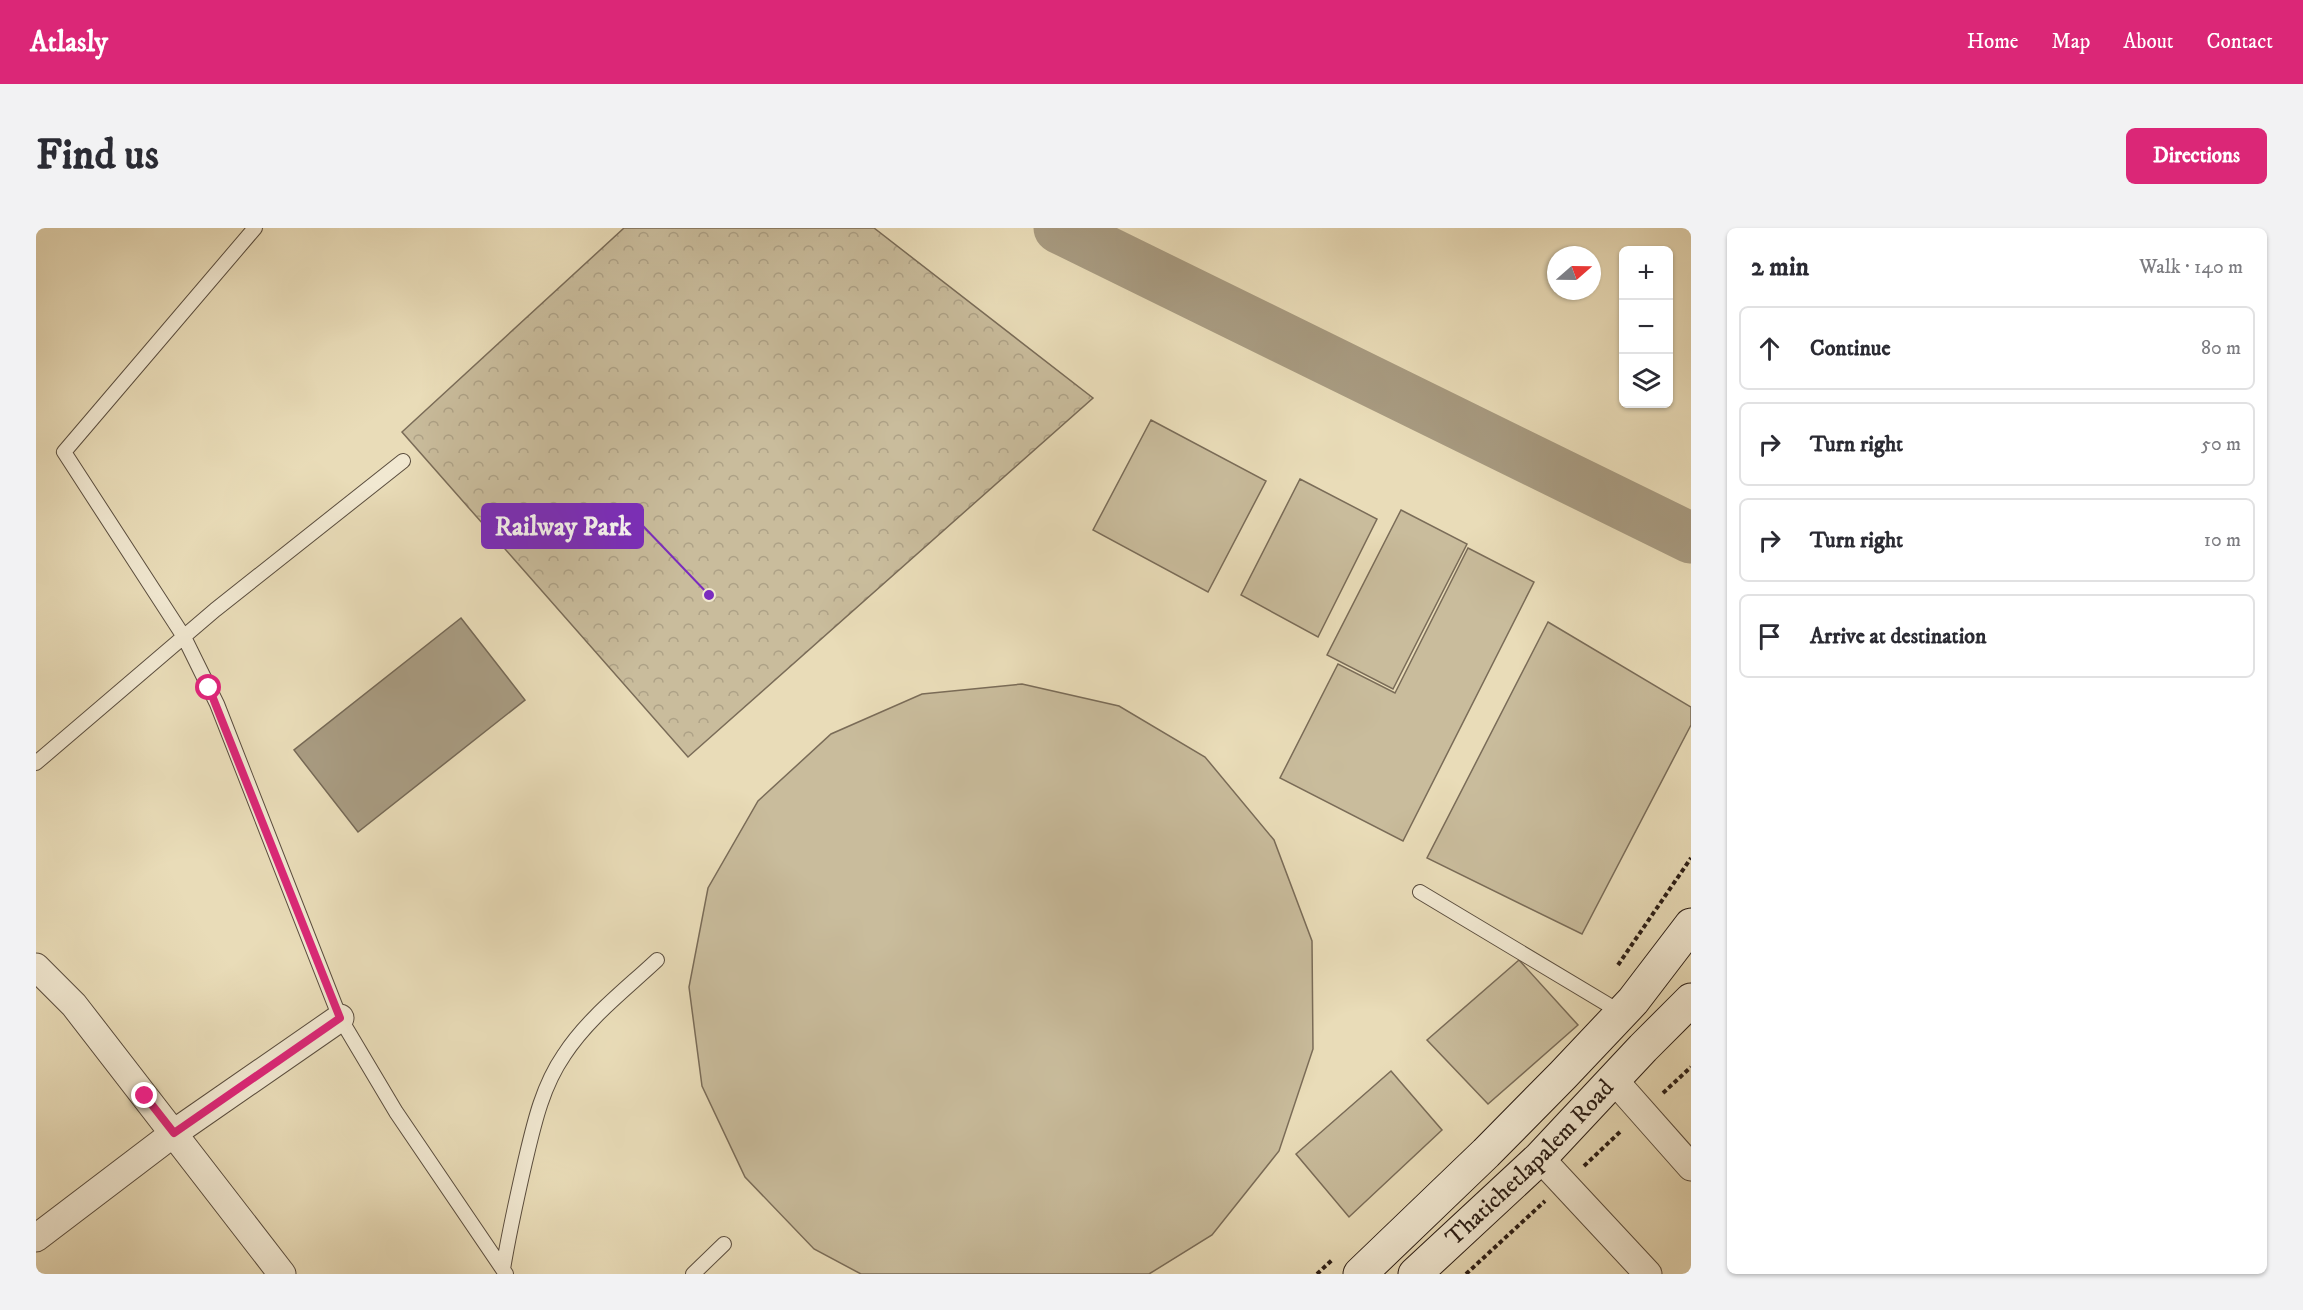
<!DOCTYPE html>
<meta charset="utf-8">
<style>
:root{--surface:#fff;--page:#f2f2f3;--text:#2b2b33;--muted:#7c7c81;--line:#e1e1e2;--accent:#db2777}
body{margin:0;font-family:"IM FELL DW Pica",serif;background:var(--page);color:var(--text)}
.controls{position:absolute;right:18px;top:18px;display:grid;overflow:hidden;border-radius:9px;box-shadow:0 2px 4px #0004}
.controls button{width:54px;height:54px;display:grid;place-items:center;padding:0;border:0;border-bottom:2px solid var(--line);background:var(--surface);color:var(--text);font:30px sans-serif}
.compass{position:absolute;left:1511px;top:18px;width:54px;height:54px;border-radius:50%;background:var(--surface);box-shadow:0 2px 4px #0004;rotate:70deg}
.stop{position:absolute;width:18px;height:18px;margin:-14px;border:4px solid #db2777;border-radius:50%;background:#fff}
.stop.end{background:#db2777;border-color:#fff;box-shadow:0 2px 6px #0008}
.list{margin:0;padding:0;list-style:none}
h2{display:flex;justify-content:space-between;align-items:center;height:78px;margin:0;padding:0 24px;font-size:26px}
h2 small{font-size:20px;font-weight:400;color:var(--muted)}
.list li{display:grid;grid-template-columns:39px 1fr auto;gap:18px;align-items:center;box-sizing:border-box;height:84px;margin:0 12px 12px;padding:0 12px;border:2px solid var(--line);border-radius:9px}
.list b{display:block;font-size:22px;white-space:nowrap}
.list em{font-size:20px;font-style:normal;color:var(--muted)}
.icon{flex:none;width:33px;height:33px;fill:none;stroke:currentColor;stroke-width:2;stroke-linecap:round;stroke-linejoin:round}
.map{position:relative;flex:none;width:1655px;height:1046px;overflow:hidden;border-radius:9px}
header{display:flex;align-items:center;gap:36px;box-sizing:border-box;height:84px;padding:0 30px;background:var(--accent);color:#fff}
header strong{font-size:28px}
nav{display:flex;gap:33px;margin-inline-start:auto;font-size:21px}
.intro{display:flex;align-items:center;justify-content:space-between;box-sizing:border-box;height:144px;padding:0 36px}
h1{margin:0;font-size:42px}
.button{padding:15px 27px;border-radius:9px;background:var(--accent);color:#fff;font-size:21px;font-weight:700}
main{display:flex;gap:36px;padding:0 36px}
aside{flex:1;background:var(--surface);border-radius:9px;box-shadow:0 2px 4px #0004}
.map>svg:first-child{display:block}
</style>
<header>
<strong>Atlasly</strong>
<nav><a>Home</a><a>Map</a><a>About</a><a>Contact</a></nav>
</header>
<div class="intro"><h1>Find us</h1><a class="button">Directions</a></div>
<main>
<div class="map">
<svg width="1655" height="1046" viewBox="0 0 1655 1046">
<defs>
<pattern id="park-crowns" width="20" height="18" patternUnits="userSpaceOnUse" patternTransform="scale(1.5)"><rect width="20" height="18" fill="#c9bc9c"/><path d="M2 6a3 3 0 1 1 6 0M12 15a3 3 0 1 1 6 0" fill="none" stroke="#ada186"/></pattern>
</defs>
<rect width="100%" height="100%" fill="#e9dcb8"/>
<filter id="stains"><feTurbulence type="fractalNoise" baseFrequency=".00333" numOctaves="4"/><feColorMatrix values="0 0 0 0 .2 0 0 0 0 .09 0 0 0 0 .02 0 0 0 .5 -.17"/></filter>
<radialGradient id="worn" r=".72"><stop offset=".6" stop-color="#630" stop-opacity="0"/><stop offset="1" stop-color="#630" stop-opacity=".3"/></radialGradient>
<path fill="url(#park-crowns)" stroke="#7a6c58" stroke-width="1.5" d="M 588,0 L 838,0 L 1057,170 L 652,529 L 366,204 Z"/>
<path fill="#c9bc9c" stroke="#7a6c58" stroke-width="1.5" d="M 1115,192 L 1230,253 L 1172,364 L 1057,302 Z
M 1264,251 L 1341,291 L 1282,409 L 1205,367 Z
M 1365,282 L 1431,316 L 1357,461 L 1291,427 Z
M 1432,320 L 1498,354 L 1367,613 L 1244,550 L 1302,436 L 1359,465 Z
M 1512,394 L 1655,479 L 1655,497 L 1546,706 L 1391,630 Z
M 986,456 L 1083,478 L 1169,529 L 1238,612 L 1276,713 L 1277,821 L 1243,923 L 1176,1007 L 1113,1046 L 825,1046 L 778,1021 L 709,949 L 666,858 L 653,759 L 672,660 L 722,573 L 795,506 L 886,466 Z
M 1483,732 L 1542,797 L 1452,876 L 1391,812 Z
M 1355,843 L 1406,902 L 1313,989 L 1260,926 Z"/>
<path fill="#a89b81" stroke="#766956" stroke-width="1.5" d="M 425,390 L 489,472 L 322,604 L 258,522 Z"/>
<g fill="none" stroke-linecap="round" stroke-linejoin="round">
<path stroke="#a89b81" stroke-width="51" d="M 1023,0 L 1655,310"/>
<defs>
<path id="service" d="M 219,0 L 28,224 L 148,409 L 181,476 L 304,790 L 360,884 L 470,1046
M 0,535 L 179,382 L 367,233
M 1384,664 L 1586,785
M 467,1041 C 473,1005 481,969 489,934 C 498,896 506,859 528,827 C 552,790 589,762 621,732
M 657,1046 L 688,1016"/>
<path id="minor" d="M 0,739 L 38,777 L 246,1046
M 1578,852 L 1655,939
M 1504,930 L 1612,1046
M 0,1010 L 138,905 L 304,790"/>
<g id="secondary">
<path d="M 1324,1046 L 1450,925 L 1527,847 L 1597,773 L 1655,697"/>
<path id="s1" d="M 1379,1046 L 1504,930 L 1607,820 L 1655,772"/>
</g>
</defs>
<use href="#service" stroke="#5a4d3e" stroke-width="16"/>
<use href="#minor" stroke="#5a4d3e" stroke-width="29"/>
<use href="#secondary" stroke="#2b1d15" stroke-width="35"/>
<path stroke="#2b1d15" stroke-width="4" stroke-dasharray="4.5 3" stroke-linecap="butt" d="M 1582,737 L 1655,630
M 1627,865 L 1655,839
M 1548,938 L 1586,902
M 1281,1046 L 1296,1032
M 1430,1046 L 1509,973"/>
<use href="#service" stroke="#f1e8d1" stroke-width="14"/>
<use href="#minor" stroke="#f1e8d1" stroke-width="27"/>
<use href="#secondary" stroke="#f1e8d1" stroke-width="33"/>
</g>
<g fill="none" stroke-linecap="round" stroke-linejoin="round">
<path stroke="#db2777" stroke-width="8" d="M 109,868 L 138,905 L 304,790 L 173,460"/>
</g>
<g text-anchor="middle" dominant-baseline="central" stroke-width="4.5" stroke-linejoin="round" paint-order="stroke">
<g font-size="24" fill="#2b1d15" stroke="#f1e8d1">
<text stroke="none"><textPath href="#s1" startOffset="160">Thatichetlapalem Road</textPath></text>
</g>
</g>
<path fill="none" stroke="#7b2cbf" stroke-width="2" d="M673 367L607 298"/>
<circle fill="#7b2cbf" stroke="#f1e8d1" stroke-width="2" cx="673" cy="367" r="6"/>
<rect fill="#7b2cbf" stroke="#7b2cbf" stroke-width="2" x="446" y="276" width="161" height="44" rx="6"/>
<g font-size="26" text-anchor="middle" font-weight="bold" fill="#fff">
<text x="527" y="307">Railway Park</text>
</g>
<rect width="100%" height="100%" filter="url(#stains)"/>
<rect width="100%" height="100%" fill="url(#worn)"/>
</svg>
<div class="controls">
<button>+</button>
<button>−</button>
<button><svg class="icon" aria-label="layers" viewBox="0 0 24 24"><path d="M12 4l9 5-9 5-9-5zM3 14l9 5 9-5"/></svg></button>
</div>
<svg class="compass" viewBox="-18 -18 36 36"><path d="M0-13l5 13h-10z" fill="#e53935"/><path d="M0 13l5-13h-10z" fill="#7c7c81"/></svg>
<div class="stop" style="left:173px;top:460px"></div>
<div class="stop end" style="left:109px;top:868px"></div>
</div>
<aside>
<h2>2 min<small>Walk · 140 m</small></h2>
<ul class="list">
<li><svg class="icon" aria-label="ahead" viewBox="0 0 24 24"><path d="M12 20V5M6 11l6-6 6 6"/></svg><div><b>Continue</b></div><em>80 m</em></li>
<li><svg class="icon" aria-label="right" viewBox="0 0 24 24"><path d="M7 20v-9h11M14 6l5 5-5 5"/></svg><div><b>Turn right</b></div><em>50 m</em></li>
<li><svg class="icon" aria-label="right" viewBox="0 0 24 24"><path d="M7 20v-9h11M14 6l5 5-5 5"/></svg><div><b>Turn right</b></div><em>10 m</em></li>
<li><svg class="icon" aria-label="arrive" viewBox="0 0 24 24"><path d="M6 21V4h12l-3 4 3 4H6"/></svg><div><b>Arrive at destination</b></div></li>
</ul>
</aside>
</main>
